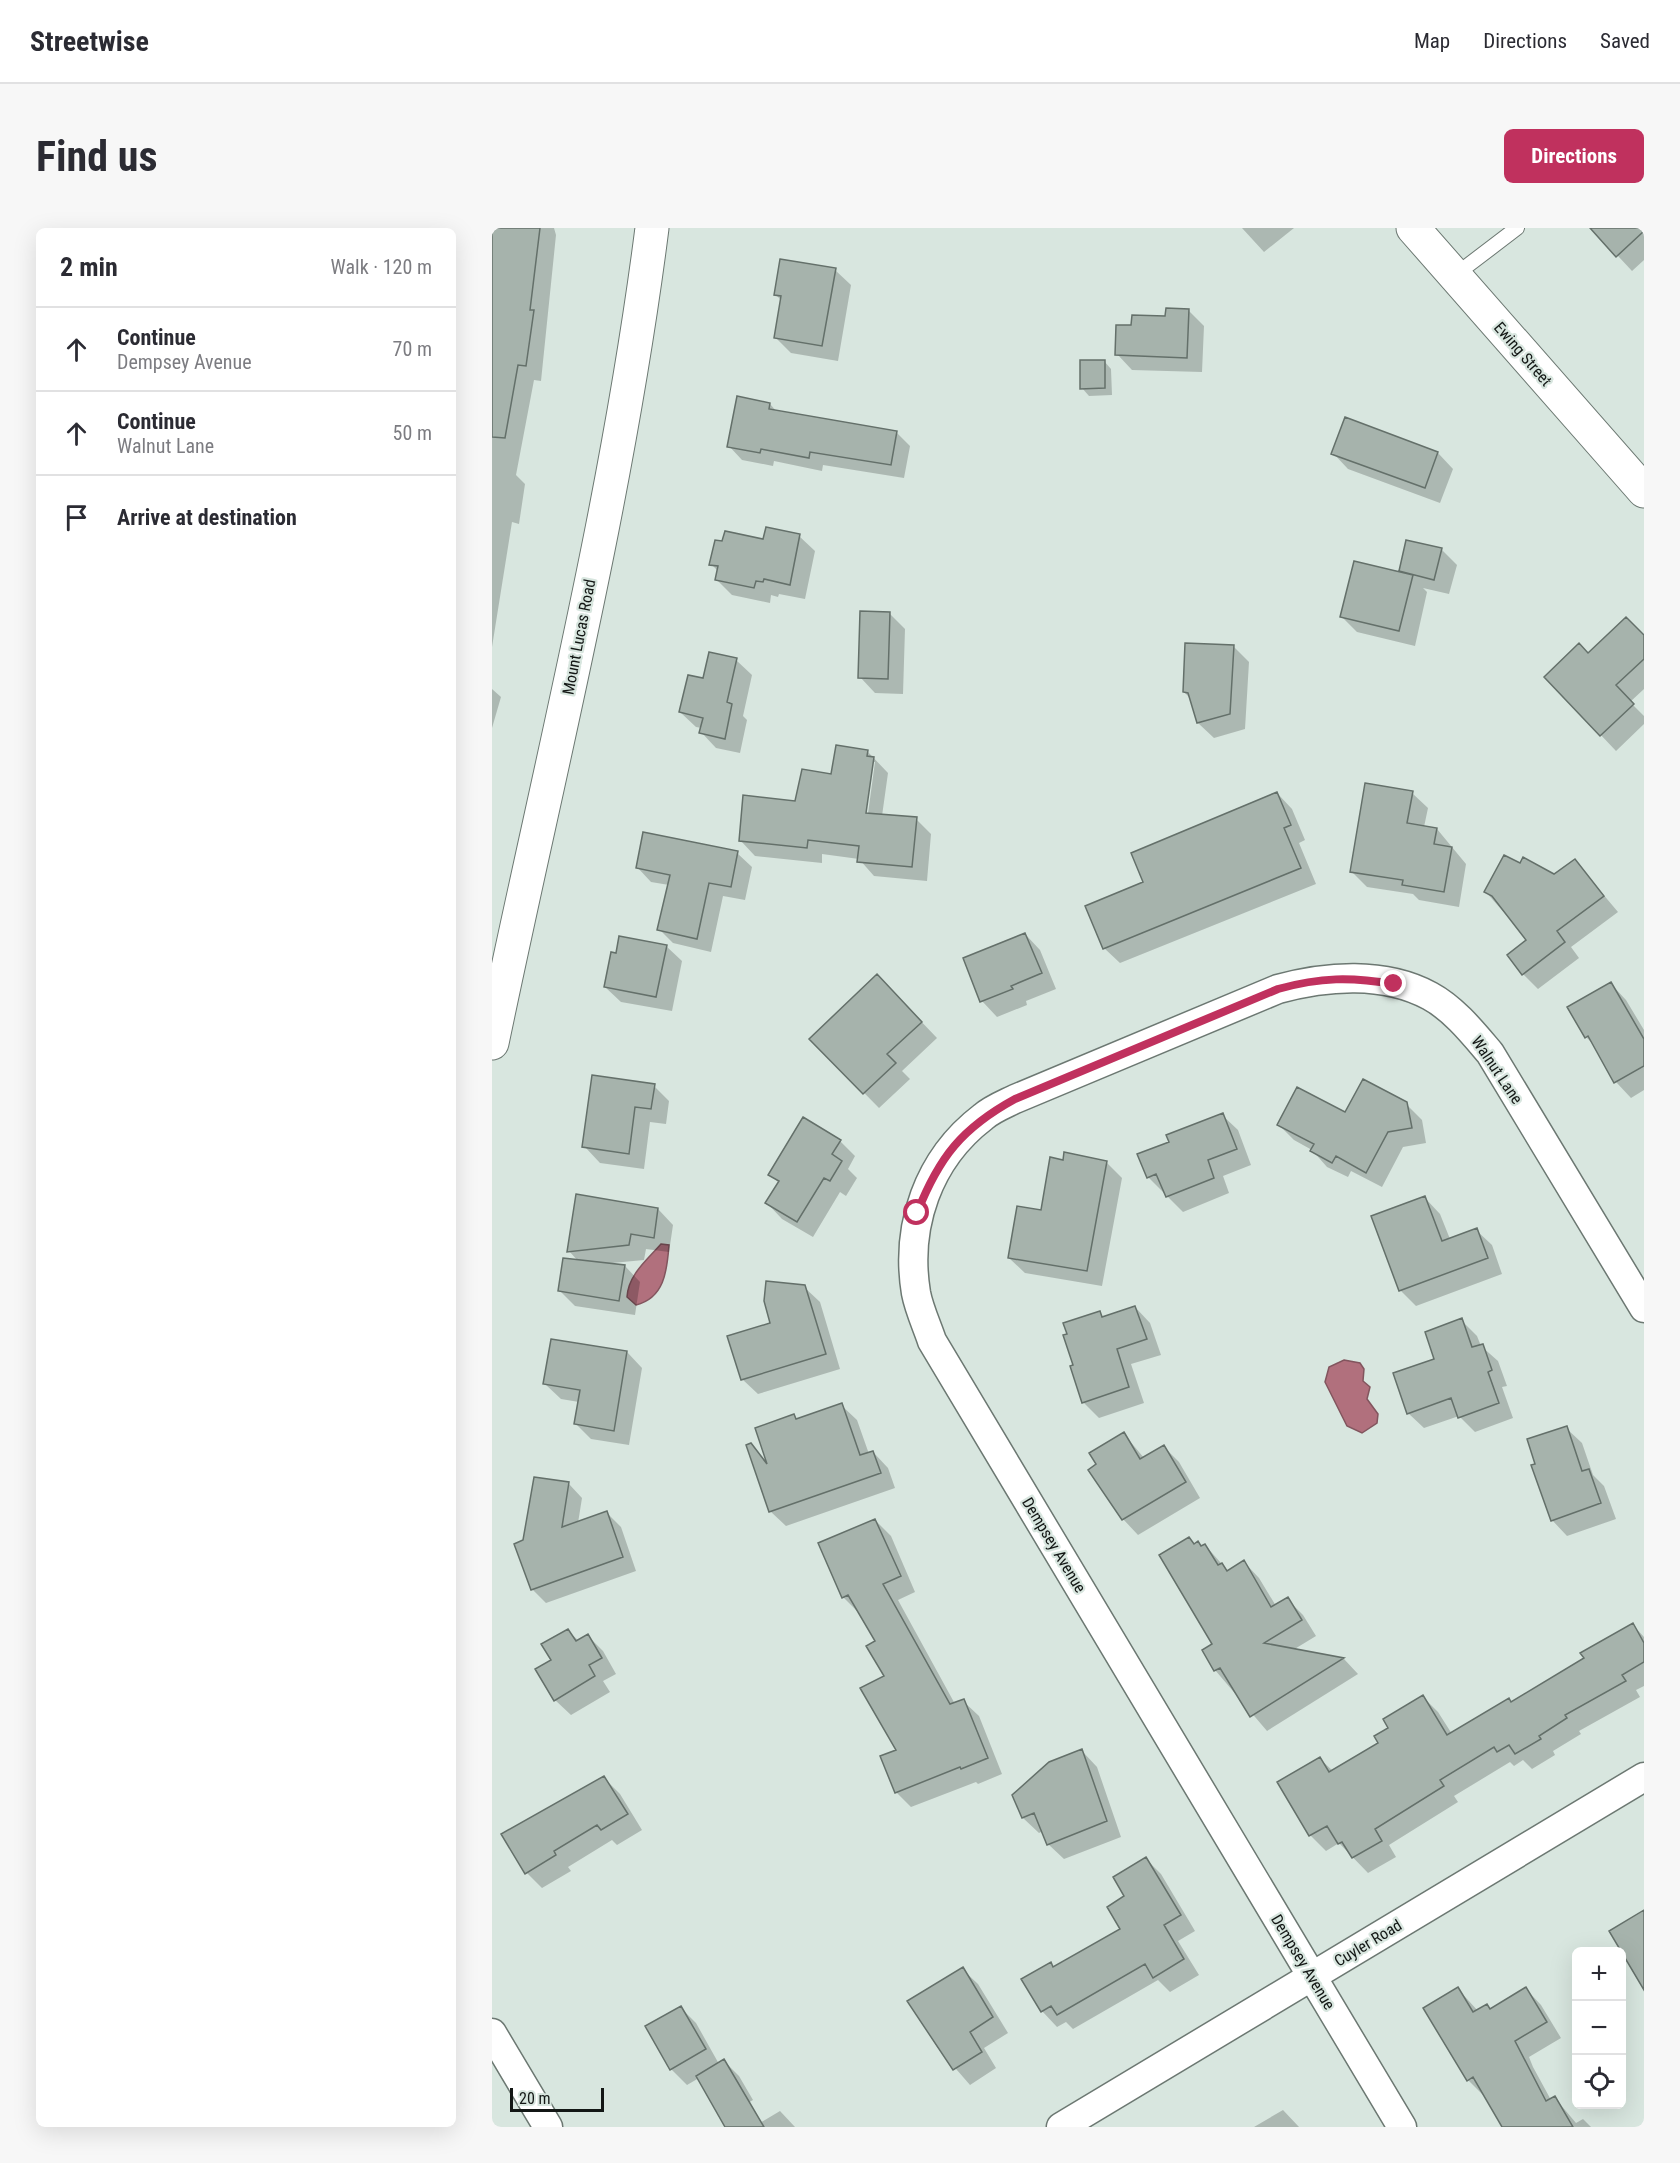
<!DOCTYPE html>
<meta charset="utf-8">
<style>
:root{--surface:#fff;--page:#f7f7f7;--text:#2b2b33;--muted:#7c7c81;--line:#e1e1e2;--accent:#c0315e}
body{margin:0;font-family:"Roboto Condensed",sans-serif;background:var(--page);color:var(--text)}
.controls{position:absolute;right:18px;bottom:18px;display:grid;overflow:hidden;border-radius:9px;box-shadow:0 6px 24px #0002}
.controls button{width:54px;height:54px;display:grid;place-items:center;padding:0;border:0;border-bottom:2px solid var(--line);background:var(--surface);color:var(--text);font:30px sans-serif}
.scale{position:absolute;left:18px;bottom:15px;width:94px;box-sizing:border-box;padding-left:6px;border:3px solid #131715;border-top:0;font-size:16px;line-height:21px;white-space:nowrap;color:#131715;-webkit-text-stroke:4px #d8e6df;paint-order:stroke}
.stop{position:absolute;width:18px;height:18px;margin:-14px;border:4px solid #c0315e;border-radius:50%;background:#fff}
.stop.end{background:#c0315e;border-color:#fff;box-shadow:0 2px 6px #0008}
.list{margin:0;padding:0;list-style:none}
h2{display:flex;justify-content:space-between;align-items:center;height:78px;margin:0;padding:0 24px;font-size:26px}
h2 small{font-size:20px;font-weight:400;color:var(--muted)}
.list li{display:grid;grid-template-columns:39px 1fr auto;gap:18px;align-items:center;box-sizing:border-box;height:84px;padding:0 24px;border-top:2px solid var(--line)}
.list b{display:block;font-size:22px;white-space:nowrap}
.list p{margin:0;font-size:20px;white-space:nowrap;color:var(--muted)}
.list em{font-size:20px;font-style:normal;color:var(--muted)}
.icon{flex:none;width:33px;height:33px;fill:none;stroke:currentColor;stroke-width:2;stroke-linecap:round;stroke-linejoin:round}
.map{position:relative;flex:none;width:1152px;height:1899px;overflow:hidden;border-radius:9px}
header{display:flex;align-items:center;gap:36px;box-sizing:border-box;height:84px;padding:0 30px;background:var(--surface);border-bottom:2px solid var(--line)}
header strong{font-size:28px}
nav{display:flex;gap:33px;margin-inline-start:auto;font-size:21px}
.intro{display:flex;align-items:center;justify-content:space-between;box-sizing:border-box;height:144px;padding:0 36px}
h1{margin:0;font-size:42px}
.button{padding:15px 27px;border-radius:9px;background:var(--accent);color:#fff;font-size:21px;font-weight:700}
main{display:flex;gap:36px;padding:0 36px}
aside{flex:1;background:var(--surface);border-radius:9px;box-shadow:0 6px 24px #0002}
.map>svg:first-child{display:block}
</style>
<header>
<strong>Streetwise</strong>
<nav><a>Map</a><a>Directions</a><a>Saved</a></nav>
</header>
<div class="intro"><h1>Find us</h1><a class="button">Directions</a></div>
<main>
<aside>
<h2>2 min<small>Walk · 120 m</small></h2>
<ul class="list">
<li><svg class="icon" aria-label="ahead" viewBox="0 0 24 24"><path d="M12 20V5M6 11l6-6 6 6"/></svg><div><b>Continue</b><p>Dempsey Avenue</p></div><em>70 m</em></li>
<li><svg class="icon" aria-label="ahead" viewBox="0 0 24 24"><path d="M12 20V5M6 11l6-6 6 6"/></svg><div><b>Continue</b><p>Walnut Lane</p></div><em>50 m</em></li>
<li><svg class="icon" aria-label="arrive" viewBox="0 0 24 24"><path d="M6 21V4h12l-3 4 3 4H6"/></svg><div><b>Arrive at destination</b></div></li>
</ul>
</aside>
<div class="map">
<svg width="1152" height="1899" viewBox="0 0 1152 1899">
<rect width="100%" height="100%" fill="#d8e6df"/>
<path fill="#b1707d" stroke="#82555e" stroke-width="1.5" d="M 169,1016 L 177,1017 C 175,1044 172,1070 144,1077 L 135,1069 C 136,1047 155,1032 169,1016 Z
M 852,1132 L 868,1135 L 872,1141 L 871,1153 L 878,1159 L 875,1171 L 886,1186 L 885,1195 L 870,1205 L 855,1198 L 833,1154 L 837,1139 Z"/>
<path fill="#0003" fill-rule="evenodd" d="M 2,0 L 62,0 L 64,7 L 49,153 L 42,152 L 24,247 L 33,256 L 27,296 L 20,294 L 0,419 L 0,22 Z
M 750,0 L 802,0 L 772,24 Z
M 1100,0 L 1152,0 L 1152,32 L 1140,43 Z
M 343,42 L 359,57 L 346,133 L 299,125 L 284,110 L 290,73 L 283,66 Z
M 696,82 L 712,98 L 710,144 L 640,142 L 625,126 L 641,99 Z
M 612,133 L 619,141 L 620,167 L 597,168 L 590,160 Z
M 278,176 L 285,184 L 404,204 L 418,218 L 412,250 L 331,237 L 330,243 L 282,233 L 281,238 L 250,232 L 237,218 Z
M 854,191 L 946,225 L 961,241 L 948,275 L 856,241 L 841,225 Z
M 307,308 L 323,323 L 313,371 L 287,366 L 286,369 L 279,367 L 278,375 L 240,367 L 225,352 L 227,344 L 219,336 L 231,315 Z
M 949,321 L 965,337 L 957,366 L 931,360 L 935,364 L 923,418 L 865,404 L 850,389 L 913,347 L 908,343 Z
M 397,385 L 413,401 L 411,466 L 383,465 L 368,449 Z
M 1152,409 L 1152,461 L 1138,474 L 1152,488 L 1152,496 L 1124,523 L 1054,449 L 1097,427 Z
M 741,418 L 757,434 L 753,501 L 722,510 L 706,495 L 699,471 L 692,464 Z
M 244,432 L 260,447 L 251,488 L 255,492 L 248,525 L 224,520 L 209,504 L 210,500 L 204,499 L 188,484 L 212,452 Z
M 0,461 L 9,469 L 0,500 Z
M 375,523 L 396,545 L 390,588 L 424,591 L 439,606 L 435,653 L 382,648 L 367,631 L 330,626 L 330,635 L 263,628 L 248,612 ZM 380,534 L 383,534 L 375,593 L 372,592 Z
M 785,565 L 800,581 L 813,612 L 807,615 L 824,656 L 628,735 L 612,720 L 653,655 Z
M 920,565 L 936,580 L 932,599 L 945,601 L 974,636 L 967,679 L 927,672 L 921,666 L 875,659 L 859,643 Z
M 245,625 L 260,639 L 253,672 L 231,668 L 219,724 L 181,715 L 167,701 L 177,657 L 159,654 L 145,639 Z
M 1083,633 L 1126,684 L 1079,719 L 1087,730 L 1046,761 L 1031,746 L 1036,712 L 994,664 L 1028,637 L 1062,648 Z
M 533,706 L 548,722 L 564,761 L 534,773 L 535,777 L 505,789 L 490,773 L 473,730 Z
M 174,718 L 190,733 L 180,783 L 129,774 L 113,759 L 125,727 Z
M 1119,756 L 1134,772 L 1152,802 L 1152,862 L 1139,870 L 1124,854 L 1103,818 L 1094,809 Z
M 400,763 L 445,810 L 410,843 L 418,851 L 387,880 L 319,811 Z
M 162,858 L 177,873 L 174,896 L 158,894 L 152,941 L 108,935 L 93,919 Z
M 914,876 L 930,892 L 934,915 L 911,919 L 890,959 L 859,943 L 856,949 L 835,939 L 820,922 L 802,912 L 787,897 Z
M 730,887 L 746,902 L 759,937 L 731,948 L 737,965 L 691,984 L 656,949 L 679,914 Z
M 348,913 L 363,928 L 356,941 L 365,950 L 354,968 L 348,964 L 321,1009 L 290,991 L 275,975 L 287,955 L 278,947 Z
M 572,933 L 614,934 L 630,950 L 610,1058 L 533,1045 L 517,1030 L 550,983 Z
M 933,970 L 948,986 L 958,1011 L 984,1002 L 1000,1017 L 1010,1046 L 924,1078 L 908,1062 Z
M 166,981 L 181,997 L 177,1024 L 154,1021 L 152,1032 L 120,1035 L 133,1038 L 148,1054 L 143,1087 L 83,1078 L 67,1062 L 86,1033 L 77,1023 Z
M 312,1059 L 328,1074 L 348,1141 L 266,1166 L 250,1151 L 280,1096 Z
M 643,1079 L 658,1095 L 669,1127 L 639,1136 L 652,1175 L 607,1190 L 591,1174 L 583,1138 L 607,1085 L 612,1089 Z
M 969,1092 L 985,1108 L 989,1118 L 1006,1133 L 1015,1158 L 1010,1159 L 1021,1190 L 983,1204 L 967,1188 L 932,1200 L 916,1185 Z
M 135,1124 L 150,1140 L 137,1217 L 99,1211 L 84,1196 L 87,1174 L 69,1171 L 53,1156 Z
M 349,1177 L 365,1192 L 377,1226 L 381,1224 L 396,1240 L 403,1260 L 294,1298 L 278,1283 L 258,1217 L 276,1234 L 302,1188 L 305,1192 Z
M 1074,1200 L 1090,1215 L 1101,1247 L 1112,1258 L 1124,1291 L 1075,1308 L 1060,1292 L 1045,1237 Z
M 632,1206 L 652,1230 L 671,1218 L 687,1234 L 708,1270 L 646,1307 L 631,1291 L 606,1237 Z
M 77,1256 L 90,1270 L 86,1295 L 115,1285 L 129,1299 L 144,1343 L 54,1375 L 40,1361 L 33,1314 Z
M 383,1292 L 399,1308 L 423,1364 L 406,1372 L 463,1476 L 471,1473 L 487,1488 L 510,1546 L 486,1556 L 484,1554 L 419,1579 L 404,1564 L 406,1523 L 394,1448 L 385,1414 L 367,1385 L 351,1369 Z
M 703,1317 L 713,1317 L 736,1343 L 752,1334 L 767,1350 L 784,1378 L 795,1371 L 811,1387 L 824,1408 L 801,1422 L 852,1431 L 866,1446 L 775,1503 L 723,1442 L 722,1416 Z
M 1141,1397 L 1152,1409 L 1152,1458 L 1144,1462 L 1148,1469 L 1087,1503 L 1089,1506 L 1061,1523 L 1063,1527 L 1040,1541 L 1031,1532 L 1022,1538 L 1018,1534 L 962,1568 L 966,1574 L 897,1617 L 904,1629 L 876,1645 L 847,1615 L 834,1623 L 818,1607 L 788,1555 L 828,1531 L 841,1543 L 888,1515 L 898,1501 L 931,1469 L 946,1484 L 960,1506 L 1019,1475 L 1094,1431 Z
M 76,1403 L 87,1413 L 96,1408 L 111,1423 L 124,1446 L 111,1453 L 118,1464 L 79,1487 L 63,1472 L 61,1433 Z
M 590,1523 L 605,1539 L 629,1609 L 572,1631 L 556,1616 L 551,1603 L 547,1605 L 531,1590 L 522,1567 Z
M 112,1550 L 128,1566 L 150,1602 L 125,1617 L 120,1612 L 76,1639 L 79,1643 L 50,1660 L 35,1645 Z
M 654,1631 L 669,1646 L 703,1703 L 686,1713 L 707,1747 L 678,1764 L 666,1752 L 581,1801 L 574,1794 L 565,1799 L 550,1783 L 558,1736 L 562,1740 L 630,1701 L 634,1669 Z
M 470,1741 L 486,1756 L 516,1805 L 492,1820 L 504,1840 L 478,1857 L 445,1819 L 417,1773 Z
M 966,1761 L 986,1783 L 999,1783 L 1034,1761 L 1049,1777 L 1069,1810 L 1037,1829 L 1041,1839 L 1059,1872 L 1063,1870 L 1084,1895 L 1091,1891 L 1099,1899 L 1012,1899 L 992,1868 L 976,1852 L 933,1781 Z
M 189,1780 L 204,1795 L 227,1836 L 232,1833 L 247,1848 L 261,1872 L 235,1887 L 207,1850 L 195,1857 L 179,1841 L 155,1798 Z
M 791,1882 L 807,1899 L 762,1899 Z
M 288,1883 L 303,1899 L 261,1899 Z"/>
<path fill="#a6b3ac" stroke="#64706a" stroke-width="1.5" d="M 0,0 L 48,0 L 38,82 L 42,82 L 34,138 L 26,137 L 13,210 L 0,209 Z
M 1098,0 L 1152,0 L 1152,3 L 1124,29 Z
M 288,31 L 344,40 L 330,118 L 282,110 L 289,68 L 282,67 Z
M 674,80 L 697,81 L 695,130 L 623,127 L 624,97 L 639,97 L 640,87 L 673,88 Z
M 588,132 L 613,132 L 613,160 L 588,161 Z
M 245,168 L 278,175 L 277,181 L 405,203 L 399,237 L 318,224 L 317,230 L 269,221 L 268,225 L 235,219 Z
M 853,189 L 946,224 L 933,260 L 839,226 Z
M 274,299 L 308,306 L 298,357 L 272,351 L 271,354 L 264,353 L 262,360 L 223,352 L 226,338 L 217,337 L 223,312 L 230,313 L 233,303 L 271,311 Z
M 914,312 L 950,320 L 942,352 L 907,343 Z
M 862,333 L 921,347 L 907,403 L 848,389 Z
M 368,383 L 398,384 L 396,451 L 366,450 Z
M 1134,389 L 1152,407 L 1152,431 L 1124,457 L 1142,476 L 1108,508 L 1052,449 L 1087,415 L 1096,425 Z
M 693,415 L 742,417 L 738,486 L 705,495 L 696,465 L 691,464 Z
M 217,424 L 245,430 L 235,474 L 240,476 L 233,511 L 207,505 L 211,490 L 187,484 L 196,447 L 211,450 Z
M 344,517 L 376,522 L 375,528 L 382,529 L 374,585 L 425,589 L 420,639 L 365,634 L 367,618 L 316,612 L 315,620 L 247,613 L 251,567 L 303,573 L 310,541 L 339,546 Z
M 873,555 L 921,563 L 915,595 L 945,600 L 942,616 L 960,619 L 952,664 L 910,657 L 911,652 L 858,644 Z
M 785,564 L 799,597 L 792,600 L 809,640 L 611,721 L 593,678 L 651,654 L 639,625 Z
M 151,604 L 246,623 L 239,659 L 217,655 L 205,711 L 165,702 L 178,647 L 144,640 Z
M 1012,627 L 1028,635 L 1031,629 L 1062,646 L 1083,631 L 1112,668 L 1065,703 L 1073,714 L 1030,747 L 1015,727 L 1034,712 L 1000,668 L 992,664 Z
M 533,705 L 550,745 L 519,758 L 521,761 L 488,774 L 471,730 Z
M 127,708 L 175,717 L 164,769 L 112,759 L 119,724 L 124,725 Z
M 385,746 L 430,794 L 395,826 L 404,835 L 371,866 L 317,811 Z
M 1119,754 L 1152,811 L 1152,838 L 1122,855 L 1096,808 L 1093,810 L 1075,779 Z
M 100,847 L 163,856 L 159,881 L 143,879 L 137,926 L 90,919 Z
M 871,851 L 915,874 L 920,900 L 896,904 L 874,945 L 844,928 L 840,935 L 818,923 L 822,916 L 785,897 L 805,859 L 853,884 Z
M 731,885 L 745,921 L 716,932 L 722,950 L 674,969 L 664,946 L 655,950 L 645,926 L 677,914 L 674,907 Z
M 311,889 L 349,912 L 340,926 L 350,933 L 338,953 L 332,950 L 305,994 L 273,975 L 287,953 L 276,947 Z
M 572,924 L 615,933 L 595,1043 L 516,1030 L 525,978 L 549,982 L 558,929 L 571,932 Z
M 84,966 L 166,980 L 162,1010 L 139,1006 L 137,1017 L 75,1024 Z
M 933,968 L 950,1013 L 985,1000 L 996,1030 L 907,1063 L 879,988 Z
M 71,1030 L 133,1037 L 127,1073 L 66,1063 Z
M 274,1053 L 313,1057 L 334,1126 L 249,1152 L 235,1108 L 278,1095 L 272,1073 Z
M 643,1078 L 655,1111 L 625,1121 L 637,1159 L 590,1175 L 578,1138 L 581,1137 L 571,1107 L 575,1106 L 571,1095 L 608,1083 L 610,1089 Z
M 970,1090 L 980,1119 L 991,1116 L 1000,1142 L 996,1144 L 1007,1175 L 966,1190 L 959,1170 L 915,1186 L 901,1145 L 942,1131 L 933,1104 Z
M 59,1111 L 135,1123 L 122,1203 L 82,1196 L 88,1162 L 51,1156 Z
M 350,1175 L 368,1227 L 381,1223 L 389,1245 L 277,1284 L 254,1217 L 259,1215 L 275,1236 L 263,1200 L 302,1186 L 304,1191 Z
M 1075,1198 L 1090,1243 L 1097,1241 L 1109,1275 L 1059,1293 L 1039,1237 L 1043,1236 L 1035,1211 Z
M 632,1204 L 648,1231 L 672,1217 L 694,1254 L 630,1292 L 596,1242 L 604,1236 L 597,1225 Z
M 42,1249 L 77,1254 L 70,1299 L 115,1283 L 131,1329 L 39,1362 L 22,1316 L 31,1312 Z
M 383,1291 L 409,1348 L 391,1356 L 458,1476 L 472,1471 L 496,1530 L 469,1541 L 468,1539 L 403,1565 L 388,1528 L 404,1522 L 368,1460 L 392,1448 L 374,1418 L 383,1413 L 356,1367 L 350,1370 L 326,1315 Z
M 697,1309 L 702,1316 L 706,1313 L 709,1318 L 713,1316 L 726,1337 L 730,1335 L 735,1343 L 752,1332 L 779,1379 L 796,1369 L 810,1392 L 772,1415 L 852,1430 L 758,1489 L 728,1440 L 722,1443 L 710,1422 L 720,1416 L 667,1327 Z
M 1141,1395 L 1152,1415 L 1152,1434 L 1130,1447 L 1134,1453 L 1073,1487 L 1075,1490 L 1047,1508 L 1049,1511 L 1023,1526 L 1017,1517 L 1005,1524 L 1002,1519 L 948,1552 L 952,1558 L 883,1601 L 890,1613 L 860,1630 L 850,1614 L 846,1616 L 835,1598 L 817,1608 L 785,1554 L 828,1529 L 837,1544 L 886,1515 L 882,1508 L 896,1500 L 891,1491 L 931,1467 L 955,1507 L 1017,1470 L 1019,1474 L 1092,1430 L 1088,1425 Z
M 76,1401 L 84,1413 L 96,1406 L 110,1430 L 97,1437 L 103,1448 L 62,1473 L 43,1441 L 59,1432 L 49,1416 Z
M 590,1521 L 615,1593 L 555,1617 L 542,1585 L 530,1590 L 520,1567 L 557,1534 Z
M 112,1548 L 136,1586 L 109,1602 L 105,1597 L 62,1623 L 64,1627 L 33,1646 L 9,1606 Z
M 654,1629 L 689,1687 L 672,1697 L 692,1731 L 661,1750 L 653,1736 L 565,1787 L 559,1778 L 549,1784 L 529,1751 L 559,1734 L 561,1739 L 628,1701 L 615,1679 L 632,1668 L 621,1649 Z
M 1152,1682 L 1152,1762 L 1117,1703 Z
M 471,1739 L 501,1789 L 478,1804 L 490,1824 L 461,1842 L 415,1773 Z
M 966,1759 L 981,1784 L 995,1776 L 998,1781 L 1034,1759 L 1055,1794 L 1023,1813 L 1054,1873 L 1063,1868 L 1081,1899 L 1010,1899 L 981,1849 L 975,1853 L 931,1780 Z
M 189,1778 L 214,1821 L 178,1842 L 153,1798 Z
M 232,1831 L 272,1899 L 233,1899 L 204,1848 Z"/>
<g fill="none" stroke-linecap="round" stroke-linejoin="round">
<defs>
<path id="service" d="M 962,48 L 1025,0"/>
<path id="minor" d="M 0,1805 L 56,1899
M 569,1899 L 1152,1549
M 910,1899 L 440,1113 C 435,1098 427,1081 424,1065 C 413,998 436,931 491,889 C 500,881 513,876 523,871 L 786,761 C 834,748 892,743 938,768 C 962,781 981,805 998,825 L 1152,1080"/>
<path id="tertiary" d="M 921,0 L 1152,263
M 0,815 C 56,545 125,275 160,0"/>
</defs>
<use href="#service" stroke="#6c7872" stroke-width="16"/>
<use href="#minor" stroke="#6c7872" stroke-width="31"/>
<use href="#tertiary" stroke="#6c7872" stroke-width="35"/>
<use href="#service" stroke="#fff" stroke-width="14"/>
<use href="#minor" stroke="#fff" stroke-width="28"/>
<use href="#tertiary" stroke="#fff" stroke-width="33"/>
</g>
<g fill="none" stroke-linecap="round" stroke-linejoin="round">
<path stroke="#c0315e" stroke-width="8" d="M 425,985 C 447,929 470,900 523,871 L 786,761 C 829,749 859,749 902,756"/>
</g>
<g text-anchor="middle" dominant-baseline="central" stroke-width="4.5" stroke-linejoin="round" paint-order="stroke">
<g font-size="16" fill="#131715" stroke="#d8e6df">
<text transform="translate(1031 126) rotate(49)">Ewing Street</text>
<text transform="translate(87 409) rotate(-79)">Mount Lucas Road</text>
<text transform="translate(1005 842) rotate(56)">Walnut Lane</text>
<text transform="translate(562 1317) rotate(59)">Dempsey Avenue</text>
<text transform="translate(876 1715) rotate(-31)">Cuyler Road</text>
<text transform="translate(811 1734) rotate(59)">Dempsey Avenue</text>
</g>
</g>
</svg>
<div class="controls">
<button>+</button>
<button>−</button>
<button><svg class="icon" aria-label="locate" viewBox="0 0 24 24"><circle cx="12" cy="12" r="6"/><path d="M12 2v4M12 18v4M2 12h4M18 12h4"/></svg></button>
</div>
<div class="scale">20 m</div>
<div class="stop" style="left:425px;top:985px"></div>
<div class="stop end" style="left:902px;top:756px"></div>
</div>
</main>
